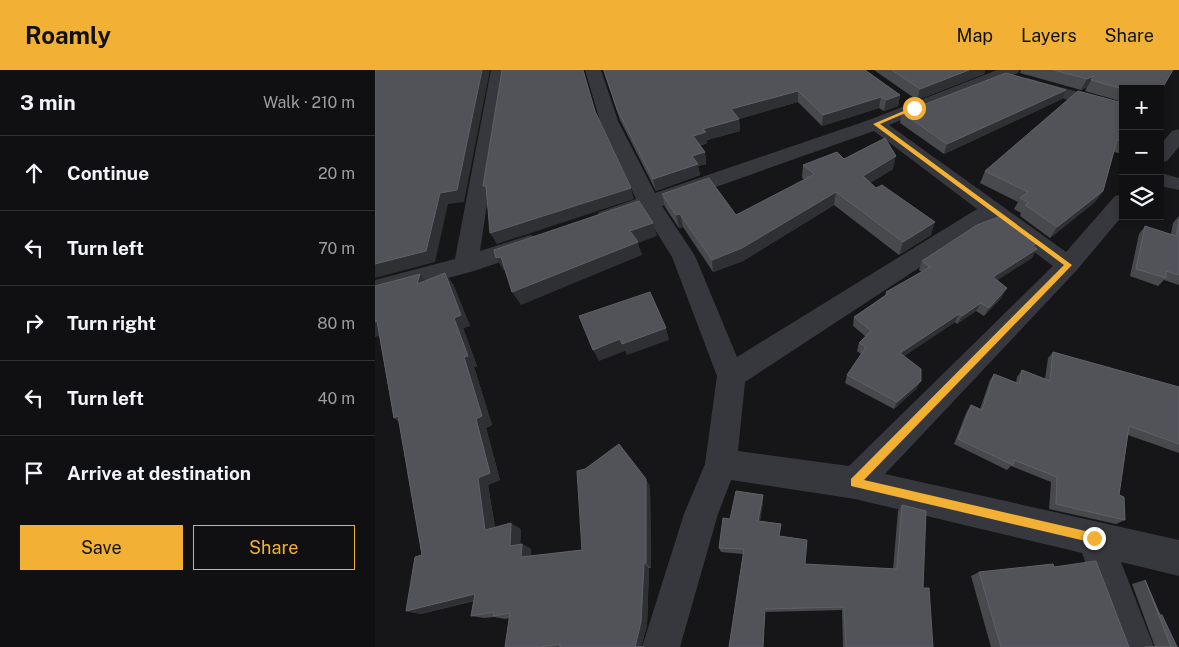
<!DOCTYPE html>
<meta charset="utf-8">
<style>
:root{--surface:#101012;--page:#19191b;--text:#f1f3f6;--muted:#9c9d9f;--line:#303032;--accent:#f2b134}
body{margin:0;font-family:"Public Sans",sans-serif;background:var(--page);color:var(--text)}
.controls{position:absolute;right:15px;top:15px;display:grid;overflow:hidden;border-radius:0px;box-shadow:0 2px 8px #0003}
.controls button{width:45px;height:45px;display:grid;place-items:center;padding:0;border:0;border-bottom:1px solid var(--line);background:var(--surface);color:var(--text);font:25px sans-serif}
.stop{position:absolute;width:15px;height:15px;margin:-11px;border:4px solid #f2b134;border-radius:50%;background:#fff}
.stop.end{background:#f2b134;border-color:#fff;box-shadow:0 1px 5px #0008}
.list{margin:0;padding:0;list-style:none}
h2{display:flex;justify-content:space-between;align-items:center;height:65px;margin:0;padding:0 20px;font-size:21px}
h2 small{font-size:16px;font-weight:400;color:var(--muted)}
.list li{display:grid;grid-template-columns:32px 1fr auto;gap:15px;align-items:center;box-sizing:border-box;height:75px;padding:0 20px;border-top:1px solid var(--line)}
.list b{display:block;font-size:19px;white-space:nowrap}
.list em{font-size:16px;font-style:normal;color:var(--muted)}
.actions{display:flex;gap:10px;padding:15px 20px}
.actions a{flex:1;padding:11px 0;border:1px solid var(--accent);border-radius:0px;text-align:center;font-size:18px;color:var(--accent)}
.actions .main{background:var(--accent);color:#111}
.icon{flex:none;width:28px;height:28px;fill:none;stroke:currentColor;stroke-width:2;stroke-linecap:round;stroke-linejoin:round}
.map{position:relative;flex:none;width:804px;height:577px;overflow:hidden}
header{display:flex;align-items:center;gap:30px;box-sizing:border-box;height:70px;padding:0 25px;background:var(--accent);color:#111}
header strong{font-size:24px}
nav{display:flex;gap:28px;margin-inline-start:auto;font-size:18px}
main{display:flex}
aside{flex:1;background:var(--surface)}
.map>svg:first-child{display:block}
</style>
<header>
<strong>Roamly</strong>
<nav><a>Map</a><a>Layers</a><a>Share</a></nav>
</header>
<main>
<aside>
<h2>3 min<small>Walk · 210 m</small></h2>
<ul class="list">
<li><svg class="icon" aria-label="ahead" viewBox="0 0 24 24"><path d="M12 20V5M6 11l6-6 6 6"/></svg><div><b>Continue</b></div><em>20 m</em></li>
<li><svg class="icon" aria-label="left" viewBox="0 0 24 24"><path d="M17 20v-9H6M10 6l-5 5 5 5"/></svg><div><b>Turn left</b></div><em>70 m</em></li>
<li><svg class="icon" aria-label="right" viewBox="0 0 24 24"><path d="M7 20v-9h11M14 6l5 5-5 5"/></svg><div><b>Turn right</b></div><em>80 m</em></li>
<li><svg class="icon" aria-label="left" viewBox="0 0 24 24"><path d="M17 20v-9H6M10 6l-5 5 5 5"/></svg><div><b>Turn left</b></div><em>40 m</em></li>
<li><svg class="icon" aria-label="arrive" viewBox="0 0 24 24"><path d="M6 21V4h12l-3 4 3 4H6"/></svg><div><b>Arrive at destination</b></div></li>
</ul>
<div class="actions"><a class="main">Save</a><a>Share</a></div>
</aside>
<div class="map">
<svg width="804" height="577" viewBox="0 0 804 577">
<rect width="100%" height="100%" fill="#161618"/>
<g fill="none" stroke-linecap="round" stroke-linejoin="round">
<path fill="#37383d" fill-rule="evenodd" d="M 116,0 L 132,0 L 105,181 L 155,165 L 163,167 L 167,173 L 163,179 L 99,201 L 0,228 L 0,210 L 80,189 Z
M 210,0 L 226,0 L 243,51 L 280,123 L 494,50 L 622,0 L 645,0 L 643,3 L 514,55 L 691,182 L 740,126 L 748,124 L 748,145 L 701,201 L 510,404 L 804,470 L 804,506 L 746,492 L 779,577 L 741,577 L 707,483 L 480,429 L 356,410 L 343,444 L 305,577 L 267,577 L 309,444 L 330,394 L 342,306 L 297,187 L 269,142 L 232,154 L 224,152 L 221,147 L 224,142 L 261,129 L 225,51 ZM 499,61 L 602,139 L 362,287 L 320,186 L 287,136 ZM 617,150 L 678,196 L 474,396 L 363,381 L 370,312 Z
M 652,8 L 748,34 L 748,45 L 646,17 L 644,13 L 646,9 Z
M 804,59 L 804,77 L 792,91 L 785,93 L 785,75 L 797,61 Z
M 785,103 L 804,108 L 804,120 L 785,116 Z"/>
</g>
<path fill="#47494d" d="M 228,0 L 490,0 L 525,25 L 523,36 L 509,41 L 504,38 L 447,56 L 423,32 L 364,49 L 365,61 L 332,70 L 332,73 L 325,76 L 330,82 L 331,94 L 323,96 L 325,105 L 281,121 L 245,50 Z
M 499,0 L 610,0 L 609,4 L 542,30 Z
M 646,0 L 798,0 L 748,19 L 748,32 L 710,21 L 712,17 L 706,20 L 645,3 Z
M 687,29 L 569,84 L 525,53 L 527,43 Z
M 748,33 L 748,84 L 739,82 L 728,121 L 720,132 L 675,168 L 645,146 L 646,143 L 639,139 L 643,132 L 605,113 L 610,101 Z
M 469,89 L 518,99 L 495,113 L 556,165 L 524,185 L 459,135 L 368,191 L 338,202 L 308,157 L 304,158 L 290,137 L 287,124 L 361,145 L 430,110 L 427,108 L 428,95 Z
M 804,146 L 804,215 L 789,210 L 783,216 L 755,206 L 764,164 L 770,156 L 796,164 L 798,153 Z
M 659,177 L 657,188 L 622,210 L 627,227 L 609,246 L 601,241 L 582,254 L 580,252 L 529,286 L 542,318 L 519,339 L 470,313 L 472,305 L 486,284 L 482,281 L 484,273 L 490,266 L 478,256 L 479,247 L 510,225 L 511,222 L 547,202 L 544,200 L 547,191 Z
M 50,211 L 78,214 L 95,256 L 88,258 L 102,296 L 99,297 L 117,355 L 111,358 L 125,410 L 113,415 L 120,457 L 146,459 L 145,474 L 147,474 L 156,479 L 156,486 L 207,480 L 275,416 L 276,498 L 274,498 L 272,555 L 266,577 L 269,577 L 130,577 L 134,548 L 130,549 L 119,547 L 109,548 L 96,546 L 99,531 L 46,544 L 31,541 L 47,485 L 24,352 L 19,348 L 4,265 L 0,267 L 0,216 Z
M 678,282 L 804,317 L 804,383 L 753,365 L 744,425 L 750,450 L 741,454 L 674,439 L 676,412 L 636,396 L 632,400 L 579,374 L 592,341 L 596,335 L 605,339 L 615,310 L 619,304 L 641,312 L 642,307 L 647,300 L 670,309 L 673,288 Z
M 388,432 L 385,451 L 406,454 L 404,466 L 430,494 L 518,499 L 523,441 L 527,435 L 548,518 L 558,577 L 468,577 L 467,540 L 391,542 L 368,484 L 346,482 L 344,478 L 355,449 Z
M 679,497 L 754,577 L 616,577 L 596,506 L 604,502 Z
M 770,510 L 785,545 L 802,577 L 804,577 L 770,577 L 780,577 L 757,514 Z"/>
<path fill="#2f3033" d="M 107,0 L 115,0 L 89,132 L 73,134 L 60,192 L 0,208 L 0,194 L 65,123 Z
M 594,0 L 610,0 L 609,4 L 542,30 L 545,19 Z
M 719,6 L 712,17 L 706,20 L 712,9 Z
M 691,20 L 687,29 L 569,84 L 572,74 Z
M 423,21 L 423,32 L 357,51 L 356,39 Z
M 525,25 L 523,36 L 509,41 L 511,30 Z
M 506,27 L 504,38 L 447,56 L 448,45 Z
M 364,49 L 365,61 L 332,70 L 332,73 L 320,77 L 318,66 L 328,59 Z
M 330,82 L 331,94 L 323,96 L 325,105 L 281,121 L 278,109 L 317,86 Z
M 521,86 L 518,99 L 485,119 L 488,106 Z
M 256,118 L 259,129 L 122,174 L 115,163 Z
M 728,121 L 720,132 L 675,168 L 682,157 Z
M 461,122 L 459,135 L 368,191 L 338,202 L 337,190 Z
M 305,144 L 308,157 L 304,158 L 301,145 Z
M 560,152 L 556,165 L 524,185 L 528,172 Z
M 278,153 L 282,166 L 263,173 L 267,185 L 146,235 L 137,222 L 255,161 Z
M 662,173 L 657,182 L 662,179 L 657,188 L 613,216 L 618,207 Z
M 126,187 L 134,200 L 129,201 L 121,188 Z
M 70,203 L 78,214 L 95,256 L 88,258 L 102,296 L 99,297 L 117,355 L 111,358 L 125,410 L 113,415 L 121,465 L 110,460 L 103,408 L 101,349 L 89,287 L 79,248 Z
M 45,204 L 54,215 L 42,214 Z
M 632,218 L 627,227 L 609,246 L 614,238 Z
M 606,233 L 601,241 L 582,254 L 587,246 Z
M 584,244 L 580,252 L 522,291 L 525,283 Z
M 2,251 L 13,262 L 0,267 L 0,252 Z
M 291,258 L 294,270 L 252,285 L 250,281 L 224,291 L 218,280 L 245,269 Z
M 546,311 L 542,318 L 519,339 L 522,332 Z
M 23,346 L 31,357 L 19,348 Z
M 271,409 L 275,416 L 276,498 L 271,493 Z
M 388,425 L 388,432 L 384,457 L 383,451 Z
M 136,453 L 146,459 L 145,482 L 135,476 Z
M 147,474 L 156,479 L 156,492 L 146,487 Z
M 269,493 L 274,498 L 272,555 L 266,577 L 260,577 Z
M 100,524 L 112,527 L 46,544 L 31,541 Z"/>
<path fill="#525359" stroke="#5f6168" d="M 0,0 L 107,0 L 82,120 L 65,123 L 51,181 L 0,194 Z
M 127,0 L 208,0 L 220,41 L 256,118 L 115,163 L 111,116 L 108,116 Z
M 229,0 L 490,0 L 525,25 L 511,30 L 506,27 L 448,45 L 423,21 L 356,39 L 364,49 L 328,59 L 331,62 L 318,66 L 330,82 L 317,86 L 323,94 L 278,109 L 242,39 Z
M 517,0 L 594,0 L 545,19 Z
M 679,0 L 798,0 L 785,22 L 785,19 L 748,19 L 716,10 L 719,6 L 712,9 Z
M 631,3 L 691,20 L 572,74 L 527,43 Z
M 703,21 L 748,33 L 748,71 L 742,70 L 728,121 L 682,157 L 650,135 L 654,133 L 645,128 L 653,122 L 610,101 Z
M 510,68 L 521,86 L 488,106 L 501,118 L 507,115 L 560,152 L 528,172 L 461,122 L 367,178 L 337,190 L 305,144 L 301,145 L 287,124 L 334,108 L 361,145 L 440,104 L 428,95 L 462,82 L 469,89 Z
M 264,131 L 278,153 L 255,161 L 263,172 L 137,222 L 126,187 L 121,188 L 119,180 Z
M 626,146 L 662,173 L 658,176 L 662,179 L 618,207 L 632,218 L 614,238 L 606,233 L 587,246 L 584,244 L 525,283 L 546,299 L 546,311 L 522,332 L 472,305 L 491,277 L 484,273 L 496,261 L 479,247 L 513,224 L 511,222 L 555,197 L 547,191 L 602,155 Z
M 804,150 L 804,205 L 791,201 L 791,208 L 761,199 L 770,156 L 801,166 Z
M 70,203 L 86,245 L 79,248 L 93,286 L 89,287 L 107,346 L 101,349 L 115,403 L 103,408 L 110,460 L 136,453 L 135,476 L 147,474 L 146,487 L 207,480 L 202,401 L 210,399 L 244,374 L 271,409 L 271,493 L 269,493 L 266,552 L 260,577 L 269,577 L 185,577 L 185,574 L 165,577 L 130,577 L 135,543 L 118,546 L 119,542 L 96,546 L 100,524 L 31,541 L 40,487 L 47,485 L 23,346 L 19,348 L 2,251 L 0,252 L 0,216 L 45,204 L 42,214 Z
M 275,222 L 291,258 L 247,274 L 245,269 L 218,280 L 204,246 Z
M 678,282 L 804,317 L 804,374 L 754,356 L 744,425 L 749,427 L 750,450 L 681,434 L 682,407 L 639,390 L 638,395 L 583,369 L 596,335 L 607,340 L 619,304 L 644,314 L 647,300 L 675,311 Z
M 361,421 L 388,425 L 383,451 L 406,454 L 404,466 L 432,470 L 430,494 L 522,499 L 527,435 L 551,441 L 548,518 L 554,518 L 558,577 L 471,577 L 469,537 L 390,539 L 388,577 L 354,577 L 369,479 L 344,478 L 348,448 L 355,449 Z
M 721,491 L 754,577 L 626,577 L 604,502 L 678,494 L 679,497 Z
M 770,510 L 785,545 L 787,545 L 802,577 L 770,577 L 796,577 Z"/>
<path fill="#f2b134" d="M 538,37 L 542,38 L 505,54 L 697,195 L 489,410 L 719,463 L 723,464 L 723,471 L 719,473 L 476,416 L 476,409 L 689,195 L 498,54 Z"/>
</svg>
<div class="controls">
<button>+</button>
<button>−</button>
<button><svg class="icon" aria-label="layers" viewBox="0 0 24 24"><path d="M12 4l9 5-9 5-9-5zM3 14l9 5 9-5"/></svg></button>
</div>
<div class="stop" style="left:539px;top:38px"></div>
<div class="stop end" style="left:719px;top:468px"></div>
</div>
</main>
